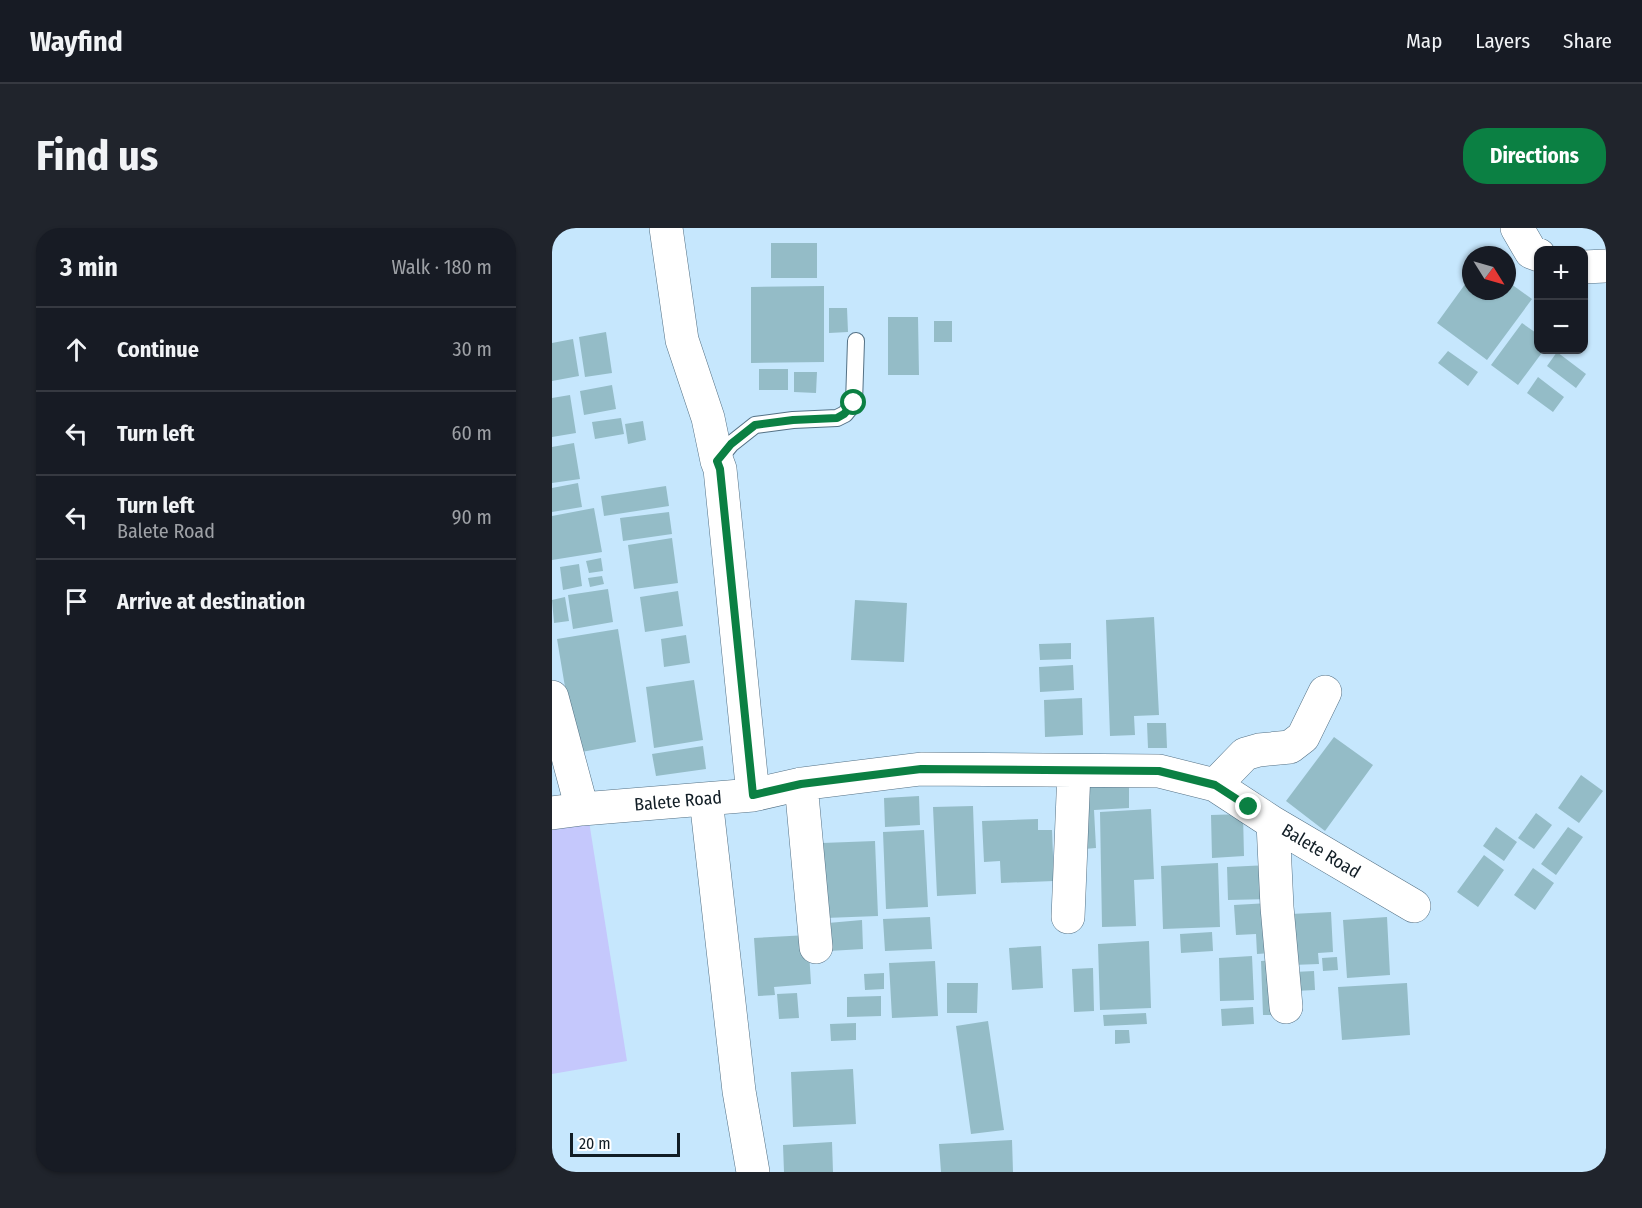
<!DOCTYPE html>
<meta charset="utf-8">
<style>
:root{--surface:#171b24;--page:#20242c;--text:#f1f3f6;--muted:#9ea1a6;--line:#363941;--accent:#0b8043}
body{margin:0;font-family:"Fira Sans Condensed",sans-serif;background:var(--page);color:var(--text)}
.controls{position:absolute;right:18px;top:18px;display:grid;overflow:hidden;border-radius:12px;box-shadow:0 2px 4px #0004}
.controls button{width:54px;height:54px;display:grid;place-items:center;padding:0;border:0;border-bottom:2px solid var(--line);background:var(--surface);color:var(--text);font:30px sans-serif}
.compass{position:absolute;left:910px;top:18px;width:54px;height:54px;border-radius:50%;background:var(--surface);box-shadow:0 2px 4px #0004;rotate:127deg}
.scale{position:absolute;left:18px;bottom:15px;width:110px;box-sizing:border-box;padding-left:6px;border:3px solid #111d25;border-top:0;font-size:16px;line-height:21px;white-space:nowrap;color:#111d25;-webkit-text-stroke:4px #fff;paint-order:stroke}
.stop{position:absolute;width:18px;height:18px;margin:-14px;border:4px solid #0b8043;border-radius:50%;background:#fff}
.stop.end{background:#0b8043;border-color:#fff;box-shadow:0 2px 6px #0008}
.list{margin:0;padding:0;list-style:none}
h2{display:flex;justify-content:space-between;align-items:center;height:78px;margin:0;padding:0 24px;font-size:26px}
h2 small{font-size:20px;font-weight:400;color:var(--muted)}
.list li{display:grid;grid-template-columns:39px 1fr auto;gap:18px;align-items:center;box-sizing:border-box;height:84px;padding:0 24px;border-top:2px solid var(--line)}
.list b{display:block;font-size:22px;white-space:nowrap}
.list p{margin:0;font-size:20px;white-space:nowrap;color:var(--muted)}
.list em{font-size:20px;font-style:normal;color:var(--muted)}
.icon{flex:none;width:33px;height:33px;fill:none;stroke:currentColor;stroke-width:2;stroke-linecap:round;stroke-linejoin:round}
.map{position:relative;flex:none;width:1054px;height:944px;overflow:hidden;border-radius:24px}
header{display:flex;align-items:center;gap:36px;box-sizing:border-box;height:84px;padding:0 30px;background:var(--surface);border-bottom:2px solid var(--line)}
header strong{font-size:28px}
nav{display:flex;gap:33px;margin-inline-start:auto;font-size:21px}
.intro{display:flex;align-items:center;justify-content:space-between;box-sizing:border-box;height:144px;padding:0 36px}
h1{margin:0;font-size:42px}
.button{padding:15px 27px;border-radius:24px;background:var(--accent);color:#fff;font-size:21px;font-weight:700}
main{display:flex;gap:36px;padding:0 36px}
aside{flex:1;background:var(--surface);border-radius:24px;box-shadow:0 2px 4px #0004}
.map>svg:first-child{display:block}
</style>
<header>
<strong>Wayfind</strong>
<nav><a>Map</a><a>Layers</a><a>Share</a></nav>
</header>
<div class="intro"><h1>Find us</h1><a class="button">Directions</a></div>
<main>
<aside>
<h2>3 min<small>Walk · 180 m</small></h2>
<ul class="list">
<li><svg class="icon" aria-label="ahead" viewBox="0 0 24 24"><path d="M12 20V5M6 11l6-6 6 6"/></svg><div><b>Continue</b></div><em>30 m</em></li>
<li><svg class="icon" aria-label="left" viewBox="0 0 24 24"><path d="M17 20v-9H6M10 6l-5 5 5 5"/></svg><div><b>Turn left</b></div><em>60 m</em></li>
<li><svg class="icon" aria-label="left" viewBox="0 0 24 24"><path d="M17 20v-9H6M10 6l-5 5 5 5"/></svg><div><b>Turn left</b><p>Balete Road</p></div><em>90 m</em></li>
<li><svg class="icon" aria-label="arrive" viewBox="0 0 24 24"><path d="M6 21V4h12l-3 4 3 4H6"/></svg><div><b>Arrive at destination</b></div></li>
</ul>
</aside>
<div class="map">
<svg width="1054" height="944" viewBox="0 0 1054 944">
<rect width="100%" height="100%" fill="#c6e7fd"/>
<path fill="#c5c8fc" d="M 33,568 L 75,833 L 0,846 L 0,573 Z"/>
<path fill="#94bcc7" d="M 219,15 L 265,15 L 265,50 L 219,50 Z
M 919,48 L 919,63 L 955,63 L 955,53 L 980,71 L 935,132 L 885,95 Z
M 272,58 L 272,134 L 199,135 L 199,59 Z
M 277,80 L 295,80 L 296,104 L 277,105 Z
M 336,89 L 366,89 L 367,147 L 336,147 Z
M 382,93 L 400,93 L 400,114 L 382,114 Z
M 970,95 L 987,107 L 987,122 L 992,122 L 966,157 L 939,137 Z
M 54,104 L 60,145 L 33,149 L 27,109 Z
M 21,111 L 27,148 L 0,153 L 0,115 Z
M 896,123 L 926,144 L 916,158 L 886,135 Z
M 1005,124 L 1034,146 L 1024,160 L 995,138 Z
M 207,141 L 236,141 L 236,162 L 207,162 Z
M 242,144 L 265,144 L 264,165 L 242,164 Z
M 986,149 L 1012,169 L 1001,184 L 975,165 Z
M 60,157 L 64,181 L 32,187 L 28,163 Z
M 18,167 L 24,205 L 0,209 L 0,170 Z
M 69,190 L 72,206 L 43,211 L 40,194 Z
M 91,193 L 94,212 L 76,216 L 73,196 Z
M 22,215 L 28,251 L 0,255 L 0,219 Z
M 26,255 L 30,279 L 0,284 L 0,260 Z
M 114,258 L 117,278 L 52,288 L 49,268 Z
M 42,280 L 50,324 L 0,332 L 0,288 Z
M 117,284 L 120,306 L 71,313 L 68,290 Z
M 120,310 L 126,355 L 82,361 L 76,317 Z
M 49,330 L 51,343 L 37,345 L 34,333 Z
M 27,336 L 30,358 L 11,362 L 8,339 Z
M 50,348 L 52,356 L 38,359 L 36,350 Z
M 56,361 L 61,394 L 21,401 L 16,367 Z
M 126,363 L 131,398 L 93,404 L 88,369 Z
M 13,369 L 17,393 L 2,395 L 0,372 Z
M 303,372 L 355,375 L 352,434 L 299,432 Z
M 602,389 L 607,487 L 582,488 L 583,507 L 558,508 L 554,392 Z
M 66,401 L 84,514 L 24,525 L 5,411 Z
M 134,407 L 138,435 L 112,439 L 109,411 Z
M 519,415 L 519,431 L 488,432 L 487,416 Z
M 521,437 L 522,462 L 488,464 L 487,439 Z
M 142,452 L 151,512 L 102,520 L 94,459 Z
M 530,470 L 531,507 L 493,509 L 492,472 Z
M 595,495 L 614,495 L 615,520 L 596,520 Z
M 782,509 L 821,537 L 773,603 L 734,573 Z
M 151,518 L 154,541 L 104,548 L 100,526 Z
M 1029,547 L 1051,563 L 1027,595 L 1006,580 Z
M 577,556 L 577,580 L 542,582 L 544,620 L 532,621 L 530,558 Z
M 367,568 L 368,597 L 333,599 L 332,570 Z
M 421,578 L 424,666 L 385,668 L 381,579 Z
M 599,581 L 602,651 L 582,652 L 584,698 L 550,699 L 548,584 Z
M 984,585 L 1000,597 L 982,621 L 966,610 Z
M 691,586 L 692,628 L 660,630 L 659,587 Z
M 486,591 L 486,602 L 500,602 L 502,653 L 449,655 L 448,633 L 432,634 L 430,593 Z
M 944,599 L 965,614 L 952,633 L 931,618 Z
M 1016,599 L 1031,609 L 1004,647 L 989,636 Z
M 372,602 L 376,679 L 334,681 L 331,604 Z
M 323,613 L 326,688 L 273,690 L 270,615 Z
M 932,627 L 952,642 L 926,679 L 905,664 Z
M 666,635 L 668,699 L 611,701 L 609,638 Z
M 717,637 L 718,671 L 676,672 L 675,639 Z
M 981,640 L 1002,655 L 983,682 L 962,667 Z
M 717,675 L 719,725 L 705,726 L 704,706 L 684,707 L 682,677 Z
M 779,684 L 781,724 L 766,725 L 767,736 L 740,737 L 739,686 Z
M 378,689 L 380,721 L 333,723 L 331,691 Z
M 835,689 L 838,747 L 795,750 L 791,692 Z
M 310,692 L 311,721 L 277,723 L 276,695 Z
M 660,704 L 661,723 L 629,725 L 628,706 Z
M 256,707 L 259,756 L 222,759 L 223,767 L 206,768 L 202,710 Z
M 597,713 L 599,780 L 548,782 L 546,716 Z
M 489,718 L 491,760 L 460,762 L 457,720 Z
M 700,728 L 702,772 L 668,773 L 667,730 Z
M 785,729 L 786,742 L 771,743 L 770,730 Z
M 724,732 L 726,787 L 711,787 L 709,733 Z
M 383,733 L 386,788 L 340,790 L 337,735 Z
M 541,740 L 542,783 L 522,784 L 520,741 Z
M 762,743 L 763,762 L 743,763 L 742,744 Z
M 332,745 L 332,761 L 313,762 L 312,746 Z
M 395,755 L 426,755 L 425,785 L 395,785 Z
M 855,755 L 858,807 L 790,812 L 786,759 Z
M 245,765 L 247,790 L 227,791 L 225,766 Z
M 329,768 L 329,788 L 295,789 L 295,769 Z
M 701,779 L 702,796 L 670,798 L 669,781 Z
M 594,785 L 595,796 L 552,798 L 551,787 Z
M 436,793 L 452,902 L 419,906 L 404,798 Z
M 304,795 L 304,812 L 279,813 L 278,796 Z
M 563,802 L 577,802 L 578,815 L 563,816 Z
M 301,841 L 304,896 L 241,899 L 239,844 Z
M 460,912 L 461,944 L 389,944 L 387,916 Z
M 280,914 L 281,944 L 232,944 L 231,917 Z"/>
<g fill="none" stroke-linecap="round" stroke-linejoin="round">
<defs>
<path id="service" d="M 165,233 L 179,216 L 203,197 L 241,192 L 285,190 L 293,186 L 302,175 L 304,113"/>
<path id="minor" d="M 114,0 L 130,112 L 156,190 L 165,233 L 168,241 L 201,567
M 965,0 L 979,24 L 987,27
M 1032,39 L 1054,38
M 0,469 L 30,581
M 249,556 L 264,719
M 663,557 L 693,526 L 707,522 L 738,519 L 751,509 L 773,464
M 154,571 L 187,863 L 201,944
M 0,585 L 30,581 L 201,567 L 249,556 L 369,541 L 607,543 L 663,557 L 721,595 L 862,678
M 721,595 L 725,679 L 734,779
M 516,689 L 522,543"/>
</defs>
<use href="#service" stroke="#547185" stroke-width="18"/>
<use href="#minor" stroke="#547185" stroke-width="34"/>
<use href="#service" stroke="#fff" stroke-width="16"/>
<use href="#minor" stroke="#fff" stroke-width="33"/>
</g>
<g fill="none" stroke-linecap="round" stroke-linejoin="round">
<path stroke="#0b8043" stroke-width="8" d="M 302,175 L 292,186 L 285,190 L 241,192 L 203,197 L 179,216 L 165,233 L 168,241 L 201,567 L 249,556 L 369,541 L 607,543 L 663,557 L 697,579"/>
</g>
<g text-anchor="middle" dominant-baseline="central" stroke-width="4.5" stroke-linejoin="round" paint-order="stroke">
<g font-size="18" fill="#111d25" stroke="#fff">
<text transform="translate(126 573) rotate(-5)">Balete Road</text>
<text transform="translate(769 623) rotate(31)">Balete Road</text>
</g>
</g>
</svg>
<div class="controls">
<button>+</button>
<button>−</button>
</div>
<svg class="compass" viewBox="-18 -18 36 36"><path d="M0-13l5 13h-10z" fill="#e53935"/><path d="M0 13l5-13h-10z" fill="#9ea1a6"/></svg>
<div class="scale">20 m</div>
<div class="stop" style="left:302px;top:175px"></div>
<div class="stop end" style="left:697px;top:579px"></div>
</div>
</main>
